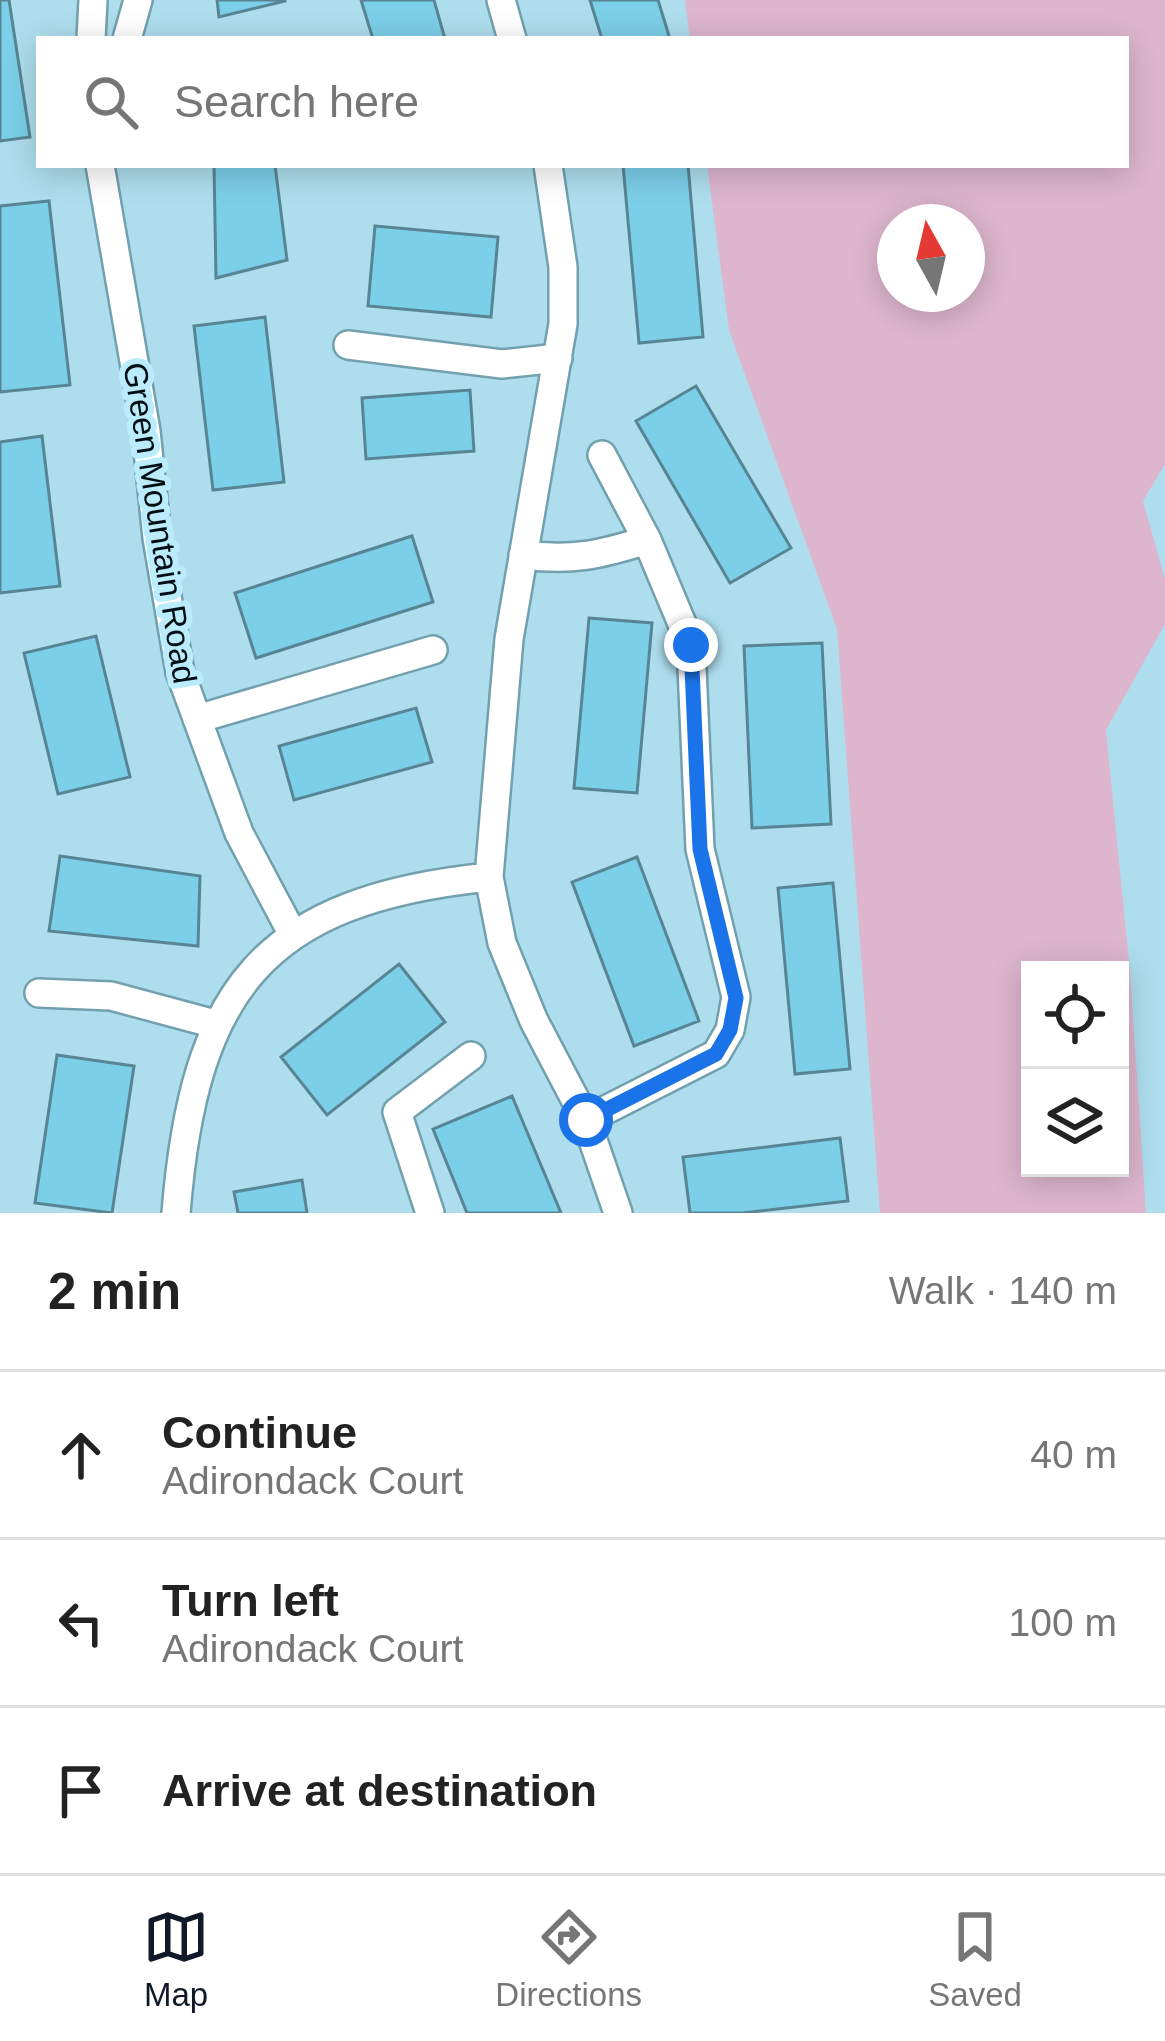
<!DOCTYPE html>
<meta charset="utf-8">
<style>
:root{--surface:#fff;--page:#f2f2f2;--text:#222;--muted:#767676;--line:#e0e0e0;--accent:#111827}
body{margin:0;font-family:Helvetica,sans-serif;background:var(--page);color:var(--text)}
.controls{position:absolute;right:36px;bottom:36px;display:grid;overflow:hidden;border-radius:0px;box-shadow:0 6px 30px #0003}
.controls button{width:108px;height:108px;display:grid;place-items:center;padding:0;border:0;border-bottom:3px solid var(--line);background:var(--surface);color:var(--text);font:60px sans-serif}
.compass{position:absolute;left:877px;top:204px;width:108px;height:108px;border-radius:50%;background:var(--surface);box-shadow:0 6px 30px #0003;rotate:352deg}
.stop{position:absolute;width:36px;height:36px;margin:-27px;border:9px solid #1a73e8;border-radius:50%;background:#fff}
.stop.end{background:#1a73e8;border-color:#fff;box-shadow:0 3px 12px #0008}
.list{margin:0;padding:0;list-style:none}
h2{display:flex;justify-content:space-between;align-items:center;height:156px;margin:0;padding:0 48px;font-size:51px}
h2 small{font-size:39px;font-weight:400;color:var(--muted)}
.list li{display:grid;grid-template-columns:78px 1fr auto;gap:36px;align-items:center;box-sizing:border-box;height:168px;padding:0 48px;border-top:3px solid var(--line)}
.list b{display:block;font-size:45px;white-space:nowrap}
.list p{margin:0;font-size:39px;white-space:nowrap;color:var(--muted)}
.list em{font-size:39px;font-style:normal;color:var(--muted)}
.icon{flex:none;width:66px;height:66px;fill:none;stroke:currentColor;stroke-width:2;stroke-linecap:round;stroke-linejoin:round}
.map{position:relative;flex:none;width:1165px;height:1213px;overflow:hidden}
.search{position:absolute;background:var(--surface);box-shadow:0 6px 30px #0003;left:36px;right:36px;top:36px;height:132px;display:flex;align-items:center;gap:30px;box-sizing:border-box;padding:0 42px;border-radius:0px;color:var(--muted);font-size:45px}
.sheet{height:660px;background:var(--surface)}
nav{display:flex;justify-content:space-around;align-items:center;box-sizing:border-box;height:168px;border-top:3px solid var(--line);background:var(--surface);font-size:33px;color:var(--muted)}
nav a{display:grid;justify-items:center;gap:6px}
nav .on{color:var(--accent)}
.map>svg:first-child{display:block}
</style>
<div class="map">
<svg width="1165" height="1213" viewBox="0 0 1165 1213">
<rect width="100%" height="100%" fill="#aedeee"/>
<path fill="#ddb6ce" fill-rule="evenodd" d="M 685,0 L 1165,0 L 1165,464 L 1143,501 L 1165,579 L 1165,624 L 1106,730 L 1130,971 L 1146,1213 L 880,1213 L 837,629 L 729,330 L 707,165 L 1126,165 L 1126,39 L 690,39 ZM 895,222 L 967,222 L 967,294 L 895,294 ZM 1030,970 L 1120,970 L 1120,1168 L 1030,1168 Z"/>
<path fill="#7ccfe9" stroke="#588594" stroke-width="3" d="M 0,0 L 9,0 L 30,137 L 0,141 Z
M 217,0 L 285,0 L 285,1 L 219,17 Z
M 361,0 L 434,0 L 445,39 L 373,39 Z
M 590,0 L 658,0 L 670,39 L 602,39 Z
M 214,165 L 275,165 L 287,260 L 216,278 Z
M 623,165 L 688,165 L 703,337 L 639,343 Z
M 49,201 L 70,385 L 0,392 L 0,206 Z
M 375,226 L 498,237 L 491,317 L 368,306 Z
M 265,317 L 284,482 L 213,490 L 194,326 Z
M 696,386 L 791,548 L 730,583 L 636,421 Z
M 470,390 L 474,451 L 366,459 L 362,398 Z
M 42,436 L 60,586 L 0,593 L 0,442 Z
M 412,536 L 433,602 L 256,658 L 235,593 Z
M 589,618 L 652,623 L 637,793 L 574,788 Z
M 96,636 L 130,777 L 58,794 L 24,653 Z
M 822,643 L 831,824 L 752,828 L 744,646 Z
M 416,708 L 432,762 L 294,800 L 279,746 Z
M 60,856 L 200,876 L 198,946 L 49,931 Z
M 637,857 L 699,1021 L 634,1046 L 572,882 Z
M 833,883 L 850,1069 L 795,1074 L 778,888 Z
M 399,964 L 445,1022 L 327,1115 L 281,1057 Z
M 57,1055 L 134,1066 L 112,1213 L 35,1203 Z
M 512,1096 L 561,1213 L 467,1213 L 433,1129 Z
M 840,1138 L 848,1201 L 743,1213 L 690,1213 L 683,1157 Z
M 302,1180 L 307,1213 L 238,1213 L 234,1192 Z"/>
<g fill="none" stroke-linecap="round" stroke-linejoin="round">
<defs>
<path id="minor" d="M 501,0 L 512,39
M 91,39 L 93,0
M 127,39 L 138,0
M 100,165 L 146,431 L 157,538 L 180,672 L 239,833 L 292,933
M 548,165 L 563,267 L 563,324 L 509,639 L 489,877 L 502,943 L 534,1021 L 586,1120 L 618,1213
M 348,345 L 502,364 L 558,358
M 523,555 C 572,561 600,555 647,540
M 197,719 L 433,650
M 39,993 L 111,996 L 215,1024
M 586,1120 L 716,1054 L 730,1030 L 736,997 L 700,849 L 691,645 L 647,540 L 602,455
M 176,1213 C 194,991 261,900 489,877
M 430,1213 L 397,1112 L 471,1056"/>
</defs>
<use href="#minor" stroke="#72a0af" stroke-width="32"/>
<use href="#minor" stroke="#fff" stroke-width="27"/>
</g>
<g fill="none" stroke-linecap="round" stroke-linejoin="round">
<path stroke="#1a73e8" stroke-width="15" d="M 586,1120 L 716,1054 L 730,1030 L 736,998 L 700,849 L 691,645"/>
</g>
<g text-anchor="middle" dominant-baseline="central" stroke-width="12" stroke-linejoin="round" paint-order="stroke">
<g font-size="33" fill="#000e14" stroke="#bbecfc">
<text transform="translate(160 523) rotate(81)">Green Mountain Road</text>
</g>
</g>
</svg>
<div class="controls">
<button><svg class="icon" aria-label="locate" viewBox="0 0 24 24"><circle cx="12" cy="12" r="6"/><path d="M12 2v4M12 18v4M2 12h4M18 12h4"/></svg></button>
<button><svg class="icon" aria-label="layers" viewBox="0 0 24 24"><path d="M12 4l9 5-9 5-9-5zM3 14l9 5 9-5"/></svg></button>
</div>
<svg class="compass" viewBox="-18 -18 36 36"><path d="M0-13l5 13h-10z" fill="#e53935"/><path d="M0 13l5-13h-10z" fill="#767676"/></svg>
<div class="stop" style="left:586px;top:1120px"></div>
<div class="stop end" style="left:691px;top:645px"></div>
<div class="search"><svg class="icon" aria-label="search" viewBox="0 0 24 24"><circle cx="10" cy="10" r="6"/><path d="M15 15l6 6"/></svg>Search here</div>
</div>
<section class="sheet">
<h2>2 min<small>Walk · 140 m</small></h2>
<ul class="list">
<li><svg class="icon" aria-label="ahead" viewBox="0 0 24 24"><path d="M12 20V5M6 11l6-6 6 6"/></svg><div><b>Continue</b><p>Adirondack Court</p></div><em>40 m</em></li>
<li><svg class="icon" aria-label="left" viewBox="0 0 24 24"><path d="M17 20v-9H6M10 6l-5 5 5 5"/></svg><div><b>Turn left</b><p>Adirondack Court</p></div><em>100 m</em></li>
<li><svg class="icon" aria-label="arrive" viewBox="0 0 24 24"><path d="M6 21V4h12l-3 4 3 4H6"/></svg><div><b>Arrive at destination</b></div></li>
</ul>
</section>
<nav>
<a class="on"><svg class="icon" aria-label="map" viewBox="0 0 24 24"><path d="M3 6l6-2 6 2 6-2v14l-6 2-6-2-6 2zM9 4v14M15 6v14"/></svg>Map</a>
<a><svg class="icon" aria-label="directions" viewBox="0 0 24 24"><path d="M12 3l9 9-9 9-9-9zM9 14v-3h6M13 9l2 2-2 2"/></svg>Directions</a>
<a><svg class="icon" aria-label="saved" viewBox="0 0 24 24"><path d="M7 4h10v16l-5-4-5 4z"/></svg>Saved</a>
</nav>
